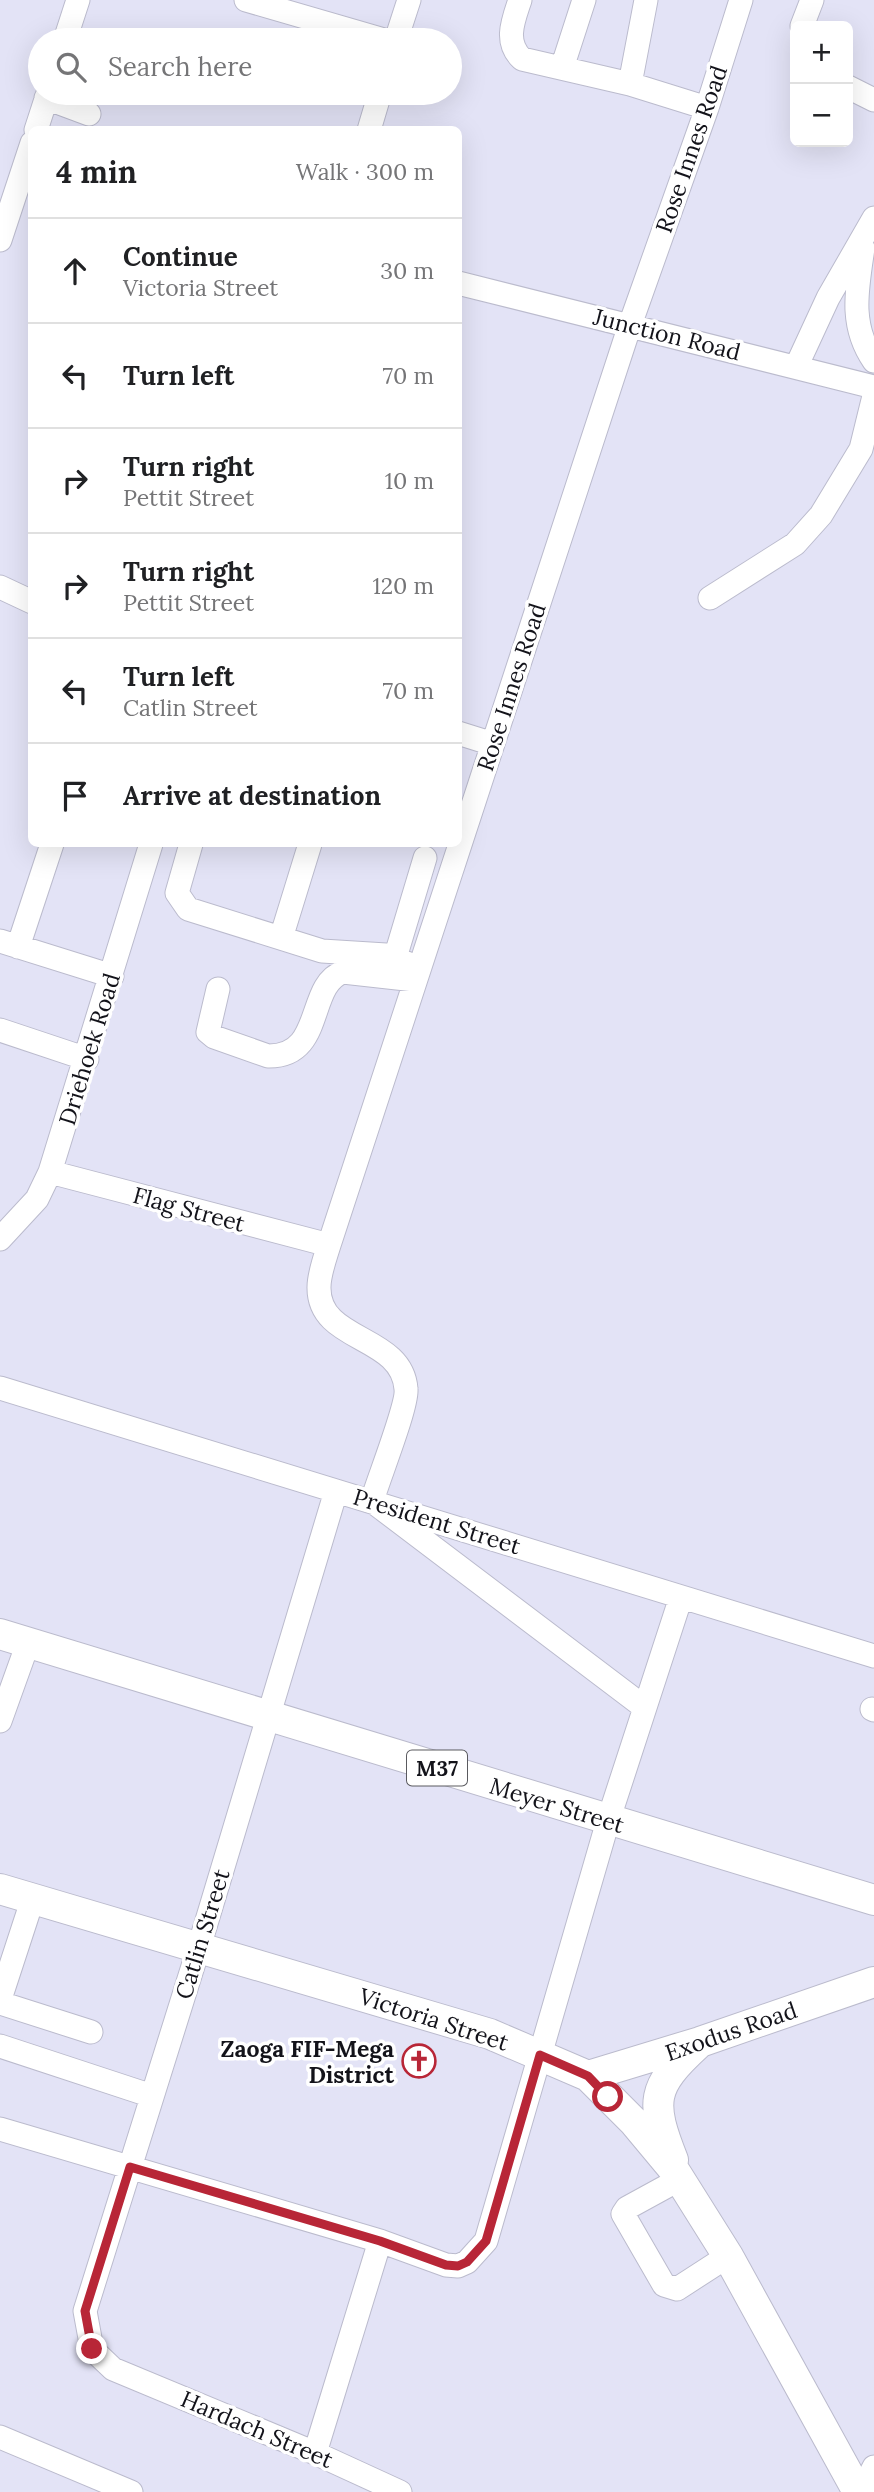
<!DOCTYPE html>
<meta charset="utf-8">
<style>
:root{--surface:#fff;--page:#f6f6f6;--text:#202124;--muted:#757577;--line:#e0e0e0}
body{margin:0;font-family:Lora,serif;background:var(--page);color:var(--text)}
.controls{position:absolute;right:21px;top:21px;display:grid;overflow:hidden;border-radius:10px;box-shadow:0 7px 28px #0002}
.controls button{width:63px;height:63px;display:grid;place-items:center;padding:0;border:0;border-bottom:2px solid var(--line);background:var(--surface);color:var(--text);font:35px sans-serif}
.stop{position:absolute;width:21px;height:21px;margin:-16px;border:5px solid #b82637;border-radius:50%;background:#fff}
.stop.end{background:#b82637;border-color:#fff;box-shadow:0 2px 7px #0008}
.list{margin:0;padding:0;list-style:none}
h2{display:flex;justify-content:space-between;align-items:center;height:91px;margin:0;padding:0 28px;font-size:30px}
h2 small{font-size:23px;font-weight:400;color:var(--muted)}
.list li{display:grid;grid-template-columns:46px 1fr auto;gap:21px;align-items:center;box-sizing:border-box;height:105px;padding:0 28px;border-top:2px solid var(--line)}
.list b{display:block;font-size:26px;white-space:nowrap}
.list p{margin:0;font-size:23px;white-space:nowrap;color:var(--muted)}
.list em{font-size:23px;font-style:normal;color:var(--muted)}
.icon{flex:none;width:38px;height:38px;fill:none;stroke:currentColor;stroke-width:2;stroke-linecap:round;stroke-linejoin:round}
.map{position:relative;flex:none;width:874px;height:2492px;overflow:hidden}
.search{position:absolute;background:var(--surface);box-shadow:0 7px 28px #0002;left:28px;top:28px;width:434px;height:77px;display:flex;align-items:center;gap:18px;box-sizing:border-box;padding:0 24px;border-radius:38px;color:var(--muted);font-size:26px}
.panel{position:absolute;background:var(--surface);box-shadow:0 7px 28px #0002;left:28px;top:126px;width:434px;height:721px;border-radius:10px}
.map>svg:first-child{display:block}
</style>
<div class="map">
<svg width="874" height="2492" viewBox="0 0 874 2492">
<rect width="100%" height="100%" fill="#e3e3f6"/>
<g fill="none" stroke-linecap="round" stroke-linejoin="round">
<defs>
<path id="minor" d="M 246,0 L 384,40
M 520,0 C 513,21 504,42 522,59 L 630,84 L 707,108
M 802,26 L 812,0
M 65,40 L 78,0
M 396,40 L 409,0
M 562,68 L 584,0
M 630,84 L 646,0
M 848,87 L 874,100
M 46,98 L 89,114
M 36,130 L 48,93
M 369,130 L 380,93
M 0,240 L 32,143
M 863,248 C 857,289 849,325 874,361
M 458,283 L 874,387
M 797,365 L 828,298 L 874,218
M 0,587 L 32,602
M 710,598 L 795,544 L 821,515 L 861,449 L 874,396
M 458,733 L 493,744
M 191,844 L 177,893 L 188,909 L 322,951 L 386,955 L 419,968
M 281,938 L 310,844
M 0,941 L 112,976
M 18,947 L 52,844
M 395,958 L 425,858
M 218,989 L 208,1032 L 214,1037 L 268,1056 C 325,1057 306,985 343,972 L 415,980
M 0,1030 L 87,1059
M 50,1172 L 329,1245
M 0,1239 L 37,1199 L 50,1172 L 151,844
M 0,1388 L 874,1656
M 336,1491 L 199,1947 L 85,2311 L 92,2349 L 113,2369 L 315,2453 L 400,2492
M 644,1707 L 372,1501 C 378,1480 408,1405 406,1389 C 402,1334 318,1343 319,1287 C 319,1274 325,1258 329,1245 L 630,325 L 707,108 L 741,0
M 872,1709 L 874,1710
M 0,1721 L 28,1643
M 0,1999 L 33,1898
M 0,2003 L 91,2032
M 0,2046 L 152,2096
M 0,2129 L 380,2241 L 446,2265 L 458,2266 L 467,2262 L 486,2241 L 608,1821 L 681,1597
M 680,2179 L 627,2208 L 623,2214 L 664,2285 L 677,2289 L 728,2256
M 0,2437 L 131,2492
M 315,2453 L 380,2241
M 861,2492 L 874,2467"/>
<path id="major" d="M 0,1634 L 874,1900
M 0,1889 L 490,2034 L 588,2076 L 634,2122 L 674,2170 L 728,2256 L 858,2492
M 588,2076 L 700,2042 L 874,1982
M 673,2160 C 650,2102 651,2087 697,2045"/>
</defs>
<use href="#minor" stroke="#bbbbcd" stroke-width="25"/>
<use href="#major" stroke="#bbbbcd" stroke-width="32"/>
<use href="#minor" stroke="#fff" stroke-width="23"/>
<use href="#major" stroke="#fff" stroke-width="30"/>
</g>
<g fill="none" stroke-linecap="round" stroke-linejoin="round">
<path stroke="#b82637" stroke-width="9" d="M 92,2349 L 85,2311 L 130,2167 L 380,2241 L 446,2265 L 458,2266 L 467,2262 L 486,2241 L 540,2055 L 588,2076 L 608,2097"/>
</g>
<defs>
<symbol id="church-ring" viewBox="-11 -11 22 22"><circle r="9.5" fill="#fff" stroke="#b82637" stroke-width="1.5"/><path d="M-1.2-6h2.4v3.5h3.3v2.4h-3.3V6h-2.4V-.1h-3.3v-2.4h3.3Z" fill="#b82637"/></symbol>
</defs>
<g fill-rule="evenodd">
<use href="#church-ring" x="400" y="2042" width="38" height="38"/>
</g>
<g text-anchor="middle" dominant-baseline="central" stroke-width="7" stroke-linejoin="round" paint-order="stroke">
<rect fill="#fff" stroke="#5a5a5f" stroke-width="2" x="407" y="1750.5" width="60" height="35" rx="5"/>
<g font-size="21" font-weight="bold" fill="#13131a">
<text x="437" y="1768">M37</text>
</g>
<g font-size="23" fill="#13131a" stroke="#fff">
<text transform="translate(691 149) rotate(-71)">Rose Innes Road</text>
<text transform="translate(667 334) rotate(14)">Junction Road</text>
<text transform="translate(511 687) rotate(-72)">Rose Innes Road</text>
<text transform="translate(89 1049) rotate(-73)">Driehoek Road</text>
<text transform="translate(189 1209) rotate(15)">Flag Street</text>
<text transform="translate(437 1521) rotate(17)">President Street</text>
<text transform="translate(557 1805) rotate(17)">Meyer Street</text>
<text transform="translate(202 1934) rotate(-73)">Catlin Street</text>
<text transform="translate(434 2019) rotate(18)">Victoria Street</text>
<text transform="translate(731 2031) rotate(-19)">Exodus Road</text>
<text transform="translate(257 2429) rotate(23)">Hardach Street</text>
</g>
<g font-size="23" font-weight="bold" fill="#13131a" stroke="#fff" text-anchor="end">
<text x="394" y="2048">Zaoga FIF-Mega<tspan x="394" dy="26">District</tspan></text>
</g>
</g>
</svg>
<div class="controls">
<button>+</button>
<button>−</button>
</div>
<div class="stop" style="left:608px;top:2097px"></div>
<div class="stop end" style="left:92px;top:2349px"></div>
<div class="search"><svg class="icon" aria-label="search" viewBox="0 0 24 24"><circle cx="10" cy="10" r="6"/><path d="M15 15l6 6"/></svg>Search here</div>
<section class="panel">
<h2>4 min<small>Walk · 300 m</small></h2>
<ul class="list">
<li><svg class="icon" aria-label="ahead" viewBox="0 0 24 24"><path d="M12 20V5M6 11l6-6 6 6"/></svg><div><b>Continue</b><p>Victoria Street</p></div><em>30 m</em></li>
<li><svg class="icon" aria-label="left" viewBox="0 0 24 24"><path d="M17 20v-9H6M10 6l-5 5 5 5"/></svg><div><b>Turn left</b></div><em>70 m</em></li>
<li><svg class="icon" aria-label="right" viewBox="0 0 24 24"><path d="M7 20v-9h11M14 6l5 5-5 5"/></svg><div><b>Turn right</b><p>Pettit Street</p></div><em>10 m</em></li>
<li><svg class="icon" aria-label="right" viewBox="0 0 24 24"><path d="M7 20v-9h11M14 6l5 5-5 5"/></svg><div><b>Turn right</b><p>Pettit Street</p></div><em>120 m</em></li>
<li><svg class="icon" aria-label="left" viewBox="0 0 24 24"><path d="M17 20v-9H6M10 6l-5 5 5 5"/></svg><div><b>Turn left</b><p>Catlin Street</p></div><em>70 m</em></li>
<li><svg class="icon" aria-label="arrive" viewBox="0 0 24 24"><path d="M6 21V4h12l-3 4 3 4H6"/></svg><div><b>Arrive at destination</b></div></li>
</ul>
</section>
</div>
